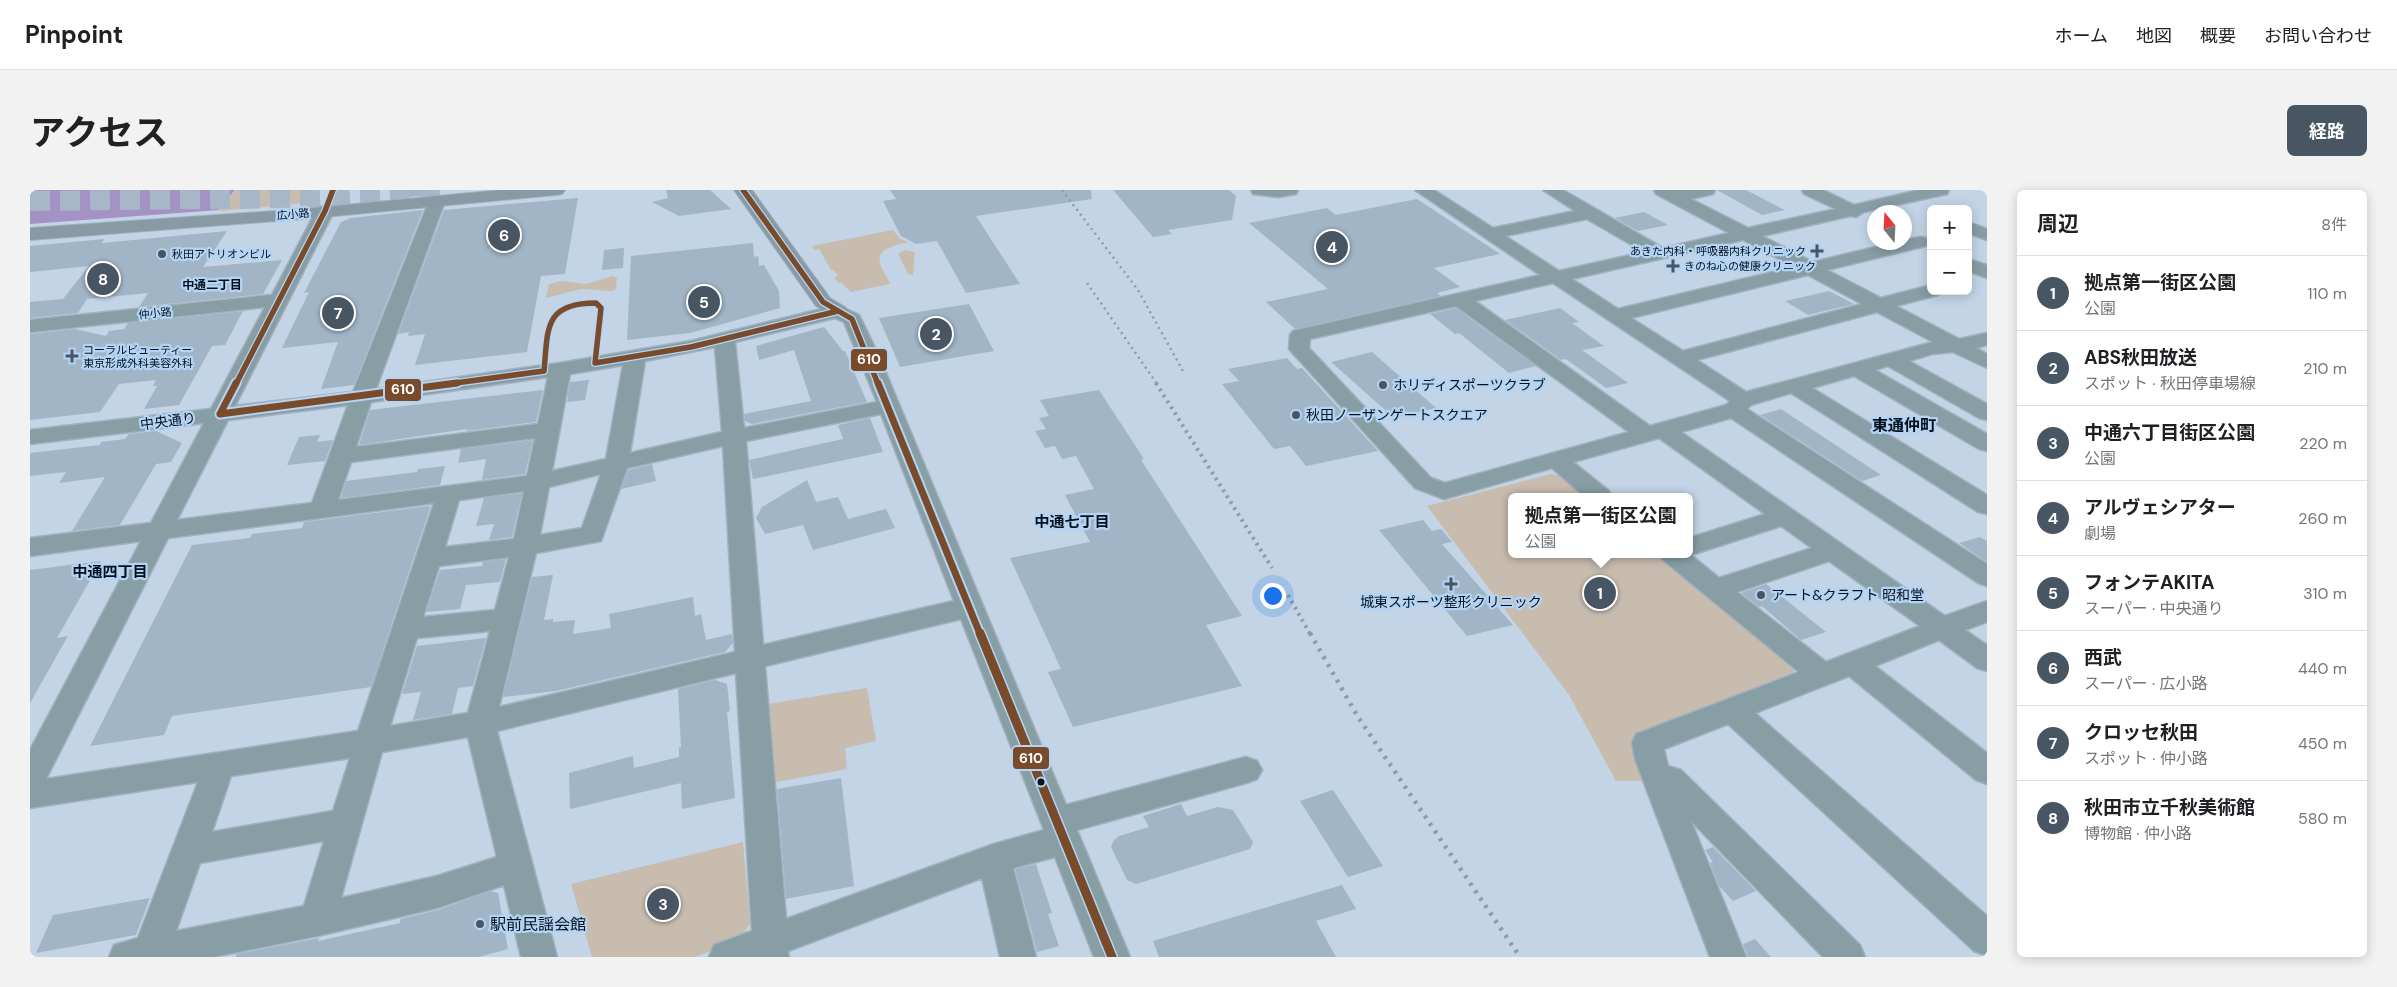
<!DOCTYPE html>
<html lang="ja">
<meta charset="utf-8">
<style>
:root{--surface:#fff;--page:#f2f2f2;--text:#202124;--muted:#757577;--line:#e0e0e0;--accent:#485563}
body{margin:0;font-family:"DM Sans","Noto Sans JP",sans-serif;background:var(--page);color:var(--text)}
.controls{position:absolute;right:15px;top:15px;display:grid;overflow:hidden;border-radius:8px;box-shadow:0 2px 12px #0003}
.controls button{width:45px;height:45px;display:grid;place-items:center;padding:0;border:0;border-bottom:1px solid var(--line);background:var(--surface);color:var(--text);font:25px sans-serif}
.compass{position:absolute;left:1837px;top:15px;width:45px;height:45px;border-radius:50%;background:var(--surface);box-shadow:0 2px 12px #0003;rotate:342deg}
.you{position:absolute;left:1242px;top:405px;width:18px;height:18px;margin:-12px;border:4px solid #fff;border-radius:50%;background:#1a73e8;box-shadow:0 0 0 8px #1a73e833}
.badge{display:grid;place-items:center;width:32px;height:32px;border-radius:50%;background:var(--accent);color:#fff;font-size:16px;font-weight:700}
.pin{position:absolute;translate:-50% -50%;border:2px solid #fff;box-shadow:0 1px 5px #0006}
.popup{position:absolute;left:1478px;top:303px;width:185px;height:65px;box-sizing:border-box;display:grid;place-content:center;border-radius:8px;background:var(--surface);filter:drop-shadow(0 1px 4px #0005);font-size:16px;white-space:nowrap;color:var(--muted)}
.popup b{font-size:19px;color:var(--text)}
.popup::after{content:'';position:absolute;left:50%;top:100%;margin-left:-10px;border:10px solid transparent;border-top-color:var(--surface)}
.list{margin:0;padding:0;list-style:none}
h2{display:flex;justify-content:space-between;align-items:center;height:65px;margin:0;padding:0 20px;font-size:21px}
h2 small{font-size:16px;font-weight:400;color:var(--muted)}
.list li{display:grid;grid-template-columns:32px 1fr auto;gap:15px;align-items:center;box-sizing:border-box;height:75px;padding:0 20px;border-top:1px solid var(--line)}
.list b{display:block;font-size:19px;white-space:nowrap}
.list p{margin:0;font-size:16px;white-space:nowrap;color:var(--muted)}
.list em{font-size:16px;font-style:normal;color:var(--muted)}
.map{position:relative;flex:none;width:1957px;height:767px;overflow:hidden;border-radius:8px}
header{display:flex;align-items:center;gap:30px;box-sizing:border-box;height:70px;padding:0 25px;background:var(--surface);border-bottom:1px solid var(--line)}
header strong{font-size:24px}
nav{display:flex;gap:28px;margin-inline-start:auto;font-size:18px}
.intro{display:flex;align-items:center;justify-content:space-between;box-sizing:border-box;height:120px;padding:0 30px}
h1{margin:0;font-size:35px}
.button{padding:12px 22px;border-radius:8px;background:var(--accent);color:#fff;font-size:18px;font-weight:700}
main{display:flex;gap:30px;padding:0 30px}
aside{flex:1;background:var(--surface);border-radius:8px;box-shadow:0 2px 12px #0003}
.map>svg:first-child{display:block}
</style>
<header>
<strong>Pinpoint</strong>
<nav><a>ホーム</a><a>地図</a><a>概要</a><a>お問い合わせ</a></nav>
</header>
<div class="intro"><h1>アクセス</h1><a class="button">経路</a></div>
<main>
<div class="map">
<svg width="1957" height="767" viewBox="0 0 1957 767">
<rect width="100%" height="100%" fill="#c2d4e6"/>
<path fill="#c8bcaf" d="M 206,0 L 282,0 L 277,10 L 267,14 L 190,21 Z
M 863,40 L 870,49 L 879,52 C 868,55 843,58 851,76 C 853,82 858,88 860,94 L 821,102 L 811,92 L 808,93 L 804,87 L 808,86 L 804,80 L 801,80 L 789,59 L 784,60 L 782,56 Z
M 875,60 L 885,62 L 883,85 L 878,84 L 868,64 Z
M 582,86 L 587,88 L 586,99 L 582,101 L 551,99 L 516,108 L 519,94 L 531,91 L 556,94 Z
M 1521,284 L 1538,288 L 1561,307 L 1481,307 L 1481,364 L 1632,364 L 1764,472 L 1764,483 L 1630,536 L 1624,591 L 1586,591 L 1539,505 L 1397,316 Z
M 837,498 L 846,551 L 815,558 L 817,579 L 741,593 L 737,514 Z
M 713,652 L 720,734 L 708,751 L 665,767 L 562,767 L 541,694 Z"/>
<path fill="#a592c5" d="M 0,0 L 205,0 L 189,20 L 0,34 Z"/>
<path fill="#a1b5c7" d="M 377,0 L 394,0 L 392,6 L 374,7 Z
M 636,0 L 680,0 L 701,19 L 649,26 L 622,12 L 638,8 Z
M 860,0 L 1061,0 L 1062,9 L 946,26 L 990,94 L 936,103 L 907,51 L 886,54 L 871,46 L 853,11 L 866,9 Z
M 1083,0 L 1199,0 L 1206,6 L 1202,30 L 1138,40 L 1142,44 L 1123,47 Z
M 1687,0 L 1716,0 L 1755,20 L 1732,25 Z
M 548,8 L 535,84 L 511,86 L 497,162 L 385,175 L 395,144 L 378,146 L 379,142 L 368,144 L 414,20 Z
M 1387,9 L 1470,64 L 1404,78 L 1430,97 L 1407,103 L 1411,106 L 1265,139 L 1236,112 L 1298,99 L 1219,33 L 1297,18 L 1306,25 Z
M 393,20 L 324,195 L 291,199 L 308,152 L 252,158 L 279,102 L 274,103 L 311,32 L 321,28 Z
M 1614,22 L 1638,35 L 1608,41 L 1585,28 Z
M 197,41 L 173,77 L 252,70 L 233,104 L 109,117 L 118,103 L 57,109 L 48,123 L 0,128 L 0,112 L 33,109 L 59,76 L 0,82 L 0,56 L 74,49 L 72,53 Z
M 723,53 L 724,67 L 728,66 L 729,76 L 734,75 L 749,101 L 750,118 L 660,143 L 597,150 L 601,66 Z
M 594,58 L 593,78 L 572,80 L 574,60 Z
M 1799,101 L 1824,114 L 1778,125 L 1755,111 Z
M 939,114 L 964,161 L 870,177 L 849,128 Z
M 1426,118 L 1449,135 L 1506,176 L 1479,183 L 1429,143 L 1425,144 L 1400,124 Z
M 1530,118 L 1549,132 L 1542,133 L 1574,156 L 1552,160 L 1598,193 L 1576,198 L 1536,169 L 1531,170 L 1475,130 Z
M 213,121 L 195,155 L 182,156 L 149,215 L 114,219 L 127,196 L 123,196 L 126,190 L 89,194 L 70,222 L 0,230 L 0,144 L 45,139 L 76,146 L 79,141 L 94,139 L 98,133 Z
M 794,137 L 813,161 L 815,161 L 837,212 L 722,234 L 715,231 L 714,224 L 781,211 L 764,160 L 729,170 L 726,156 Z
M 1342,162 L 1406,218 L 1364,228 L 1301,172 Z
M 1257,168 L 1267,179 L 1272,178 L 1348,261 L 1276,276 L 1260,256 L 1244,259 L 1192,194 L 1209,191 L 1198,179 Z
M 559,190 L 555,210 L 537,212 L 540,192 Z
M 513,200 L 506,232 L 436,241 L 437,239 L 329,255 L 340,220 Z
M 1069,200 L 1114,269 L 1111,270 L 1212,426 L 1176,435 L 1212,496 L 1043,537 L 1018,482 L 1031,479 L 980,368 L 1060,352 L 1035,305 L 1064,299 L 1046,266 L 1032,269 L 1025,256 L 1015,258 L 1005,241 L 1016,239 L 1009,228 L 1019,226 L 1010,210 Z
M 1751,219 L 1851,285 L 1832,291 L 1730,225 Z
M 840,228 L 853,262 L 723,289 L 719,270 L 813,249 L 808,235 Z
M 126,241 L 152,253 L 141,272 L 126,274 L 90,335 L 42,341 L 75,287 L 29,293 L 36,282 L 0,286 L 0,263 L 70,255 L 71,252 L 95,249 L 99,244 Z
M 290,245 L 287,252 L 303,250 L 295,271 L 257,275 L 269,247 Z
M 503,250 L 495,284 L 452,290 L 456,269 L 428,273 L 431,259 Z
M 622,274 L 626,291 L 591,299 L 598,280 Z
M 415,276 L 410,295 L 311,308 L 316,291 L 387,282 L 388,279 Z
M 777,290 L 786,312 L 808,307 L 818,329 L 856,319 L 865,338 L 783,360 L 773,335 L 735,344 L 726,328 L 732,317 Z
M 492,303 L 482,347 L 459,350 L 464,334 L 446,336 L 454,308 Z
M 399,316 L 400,318 L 341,497 L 142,526 L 134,545 L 60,556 L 162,355 L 220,348 L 222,344 L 272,338 L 274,332 Z
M 1393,330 L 1402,341 L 1411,339 L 1422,352 L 1412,354 L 1483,435 L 1437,446 L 1349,340 Z
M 1950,347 L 1957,351 L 1957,372 L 1929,353 Z
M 476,369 L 470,392 L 436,395 L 430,419 L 396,422 L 410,380 L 452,376 L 453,372 Z
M 71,371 L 27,448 L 38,446 L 0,513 L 0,380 Z
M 523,385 L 514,430 L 523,429 L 523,432 L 545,430 L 543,444 L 581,438 L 579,424 L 663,407 L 665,426 L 671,424 L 676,450 L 702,444 L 703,453 L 695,462 L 526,501 L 473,507 L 502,387 Z
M 1736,394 L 1796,442 L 1771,450 L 1732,416 L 1729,417 L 1711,403 Z
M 456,448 L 443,496 L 428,498 L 422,524 L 383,530 L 391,502 L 372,504 L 387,456 Z
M 685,490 L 697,494 L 700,521 L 697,522 L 705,608 L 652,619 L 651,593 L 540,619 L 539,583 L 603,566 L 604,578 L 649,567 L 649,557 L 651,557 L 648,499 Z
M 811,588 L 824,696 L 756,709 L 747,599 Z
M 1303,600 L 1353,676 L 1318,687 L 1270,611 Z
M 1151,614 L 1157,626 L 1188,617 L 1203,620 L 1223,652 L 1220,659 L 1106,694 L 1097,690 L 1081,657 L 1084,650 L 1089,646 L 1119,637 L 1113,626 Z
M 1683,657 L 1726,701 L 1703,711 L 1689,696 L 1680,673 L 1683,672 L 1675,660 Z
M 1006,674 L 1022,723 L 1018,724 L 1029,756 L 1007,762 L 985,679 Z
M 1312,695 L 1326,719 L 1286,731 L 1306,767 L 1129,767 L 1123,751 Z
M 461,701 L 468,703 L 478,759 L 449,767 L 206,767 L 206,764 L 289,748 L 288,751 L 370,733 L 370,729 L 408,720 Z
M 120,708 L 106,745 L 6,763 L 23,725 Z
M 1725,749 L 1741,767 L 1718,767 L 1713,754 Z"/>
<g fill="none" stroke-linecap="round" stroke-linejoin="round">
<path stroke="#a6b7c8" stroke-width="20" stroke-dasharray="20 10" stroke-linecap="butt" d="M 0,11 L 273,8 L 413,0"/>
<defs>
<path id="minor" d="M 1221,0 L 1268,0 L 1266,4 L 1248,7 L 1223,4 Z
M 1385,0 L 1404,0 L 1463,38 L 1545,21 L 1513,0 L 1533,0 L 1633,58 L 1699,43 L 1626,4 L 1624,0 L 1685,0 L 1683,4 L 1661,9 L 1718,38 L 1806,19 L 1774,4 L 1772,0 L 1793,0 L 1824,15 L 1889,0 L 1919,0 L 1917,4 L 1834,22 L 1826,27 L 1820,26 L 1732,46 L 1783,72 L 1866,52 L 1874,52 L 1874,50 L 1890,47 L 1896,48 L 1899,52 L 1896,56 L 1797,80 L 1851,108 L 1901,95 L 1901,101 L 1910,101 L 1908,105 L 1866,116 L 1929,149 L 1957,143 L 1957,155 L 1946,158 L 1957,164 L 1957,178 L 1923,162 L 1902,164 L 1879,171 L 1957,214 L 1957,230 L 1949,228 L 1858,176 L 1845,180 L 1957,244 L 1957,261 L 1949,259 L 1824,186 L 1782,198 L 1957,305 L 1957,324 L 1948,322 L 1761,203 L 1721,215 L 1717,219 L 1957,374 L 1957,396 L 1948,393 L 1701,228 L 1651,242 L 1915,426 L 1957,411 L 1957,432 L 1935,440 L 1957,455 L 1957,481 L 1947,478 L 1909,450 L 1845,476 L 1957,563 L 1957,594 L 1946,590 L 1819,486 L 1725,523 L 1957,726 L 1957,766 L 1944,761 L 1698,534 L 1634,559 L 1638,576 L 1651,580 L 1830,755 L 1835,767 L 1793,767 L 1661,631 L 1716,767 L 1680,767 L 1605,569 L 1602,553 L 1606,544 L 1769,482 L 1633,370 L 1629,364 L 1659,364 L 1659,348 L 1735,324 L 1629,248 L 1543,272 L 1579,301 L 1582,307 L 1555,307 L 1522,278 L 1414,309 L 1385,298 L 1259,159 L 1260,145 L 1263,141 L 1510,85 ZM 1557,29 L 1614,62 L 1529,81 L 1475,46 ZM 1713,50 L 1764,77 L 1588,119 L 1542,89 ZM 1778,85 L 1832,114 L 1653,161 L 1601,128 ZM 1523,93 L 1700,211 L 1696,215 L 1620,236 L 1445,111 ZM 1426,116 L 1599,242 L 1415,293 L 1401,288 L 1279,158 L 1280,149 ZM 1847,122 L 1903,152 L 1716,202 L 1667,170 ZM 1751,336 L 1782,358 L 1689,388 L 1661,365 ZM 1799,371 L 1890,436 L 1796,472 L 1707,402 Z
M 407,6 L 413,7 L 415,11 L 346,199 L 530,173 L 661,151 L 808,115 L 829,125 L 849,166 L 1036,615 L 1216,567 L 1227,571 L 1232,580 L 1227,589 L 1216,593 L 1047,640 L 1100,767 L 1064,767 L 1025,667 L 983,678 L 1006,767 L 970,767 L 952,688 L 758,761 L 759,767 L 679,767 L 684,755 L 722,741 L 706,483 L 467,541 L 527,767 L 491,767 L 474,695 L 407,718 L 287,746 L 183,767 L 79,767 L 84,755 L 108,748 L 168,592 L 0,618 L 0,560 L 111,351 L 0,366 L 0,348 L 121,333 L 174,233 L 0,254 L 0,240 L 181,219 L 235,117 L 0,142 L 0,130 L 242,105 L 286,21 L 289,17 L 301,17 L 304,21 L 205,216 L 323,202 L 399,11 L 401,7 ZM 805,128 L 814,132 L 847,212 L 714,238 L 705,152 ZM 685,157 L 692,242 L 600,263 L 615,171 ZM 593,175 L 576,269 L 522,281 L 540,184 ZM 518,187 L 508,234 L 326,257 L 341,212 ZM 318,215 L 282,313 L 147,330 L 198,230 ZM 851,224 L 924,411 L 733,455 L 716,251 ZM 505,248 L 497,286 L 308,310 L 321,272 ZM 693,256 L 705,462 L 469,517 L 506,363 L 571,351 L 597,278 ZM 571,284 L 552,338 L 510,345 L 519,297 ZM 494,301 L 484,349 L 415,357 L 429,310 ZM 404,313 L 328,541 L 16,589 L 138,348 ZM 479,367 L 465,420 L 393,427 L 409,376 ZM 931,429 L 1014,640 L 964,654 L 756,729 L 735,476 ZM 460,441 L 438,523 L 360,536 L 387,448 ZM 438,547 L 467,667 L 407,686 L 311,708 L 352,562 ZM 320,568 L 303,621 L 182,642 L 201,586 ZM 294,651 L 274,716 L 146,741 L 170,673 Z
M 1938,32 L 1957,39 L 1957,50 L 1938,43 Z
M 1938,69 L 1957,75 L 1957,88 L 1938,81 Z"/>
<path id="major" d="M 471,0 L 535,0 L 532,4 L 526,5 L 273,29 L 0,50 L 0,38 L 273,19 Z
M 704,0 L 722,0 L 800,108 L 815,117 L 818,121 L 815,125 C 803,128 796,122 786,116 Z"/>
</defs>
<use href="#minor" stroke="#a3b1bf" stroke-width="3"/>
<use href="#major" stroke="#a3b1bf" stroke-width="2"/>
<use href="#minor" fill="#879ea5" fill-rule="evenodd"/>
<use href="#major" fill="#889aa4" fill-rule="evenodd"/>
<path stroke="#8b9da7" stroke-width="2.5" stroke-dasharray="2 4" stroke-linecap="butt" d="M 1032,0 L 1108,100 L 1153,181
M 1057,93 L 1127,194"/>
<path stroke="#8b9da7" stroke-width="4" stroke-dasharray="2.5 4.5" stroke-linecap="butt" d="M 1126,193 L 1242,378
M 1258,405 L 1280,444"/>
<path stroke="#8b9da7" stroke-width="4.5" stroke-dasharray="3 6" stroke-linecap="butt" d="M 1280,443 L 1328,527 L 1490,767"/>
<defs>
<path id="bus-1-far2" d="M 713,0 L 793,112 L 822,129 L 848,194
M 206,194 L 295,21 L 303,0
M 418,194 L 514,181 C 518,138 514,113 566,113 L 571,118 L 565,173 L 661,157 L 808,121"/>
<path id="bus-1-far1" d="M 848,193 L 950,444
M 190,224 L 427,193
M 190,224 L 206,193"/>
<path id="bus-1" d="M 950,443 L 1082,767"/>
</defs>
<use href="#bus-1-far2" stroke="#b3d4f5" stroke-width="8"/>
<use href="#bus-1-far1" stroke="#b3d4f5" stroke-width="11"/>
<use href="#bus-1" stroke="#b3d4f5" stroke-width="12"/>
<use href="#bus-1-far2" stroke="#7a4b2a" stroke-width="5.5"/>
<use href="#bus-1-far1" stroke="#7a4b2a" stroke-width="7"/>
<use href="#bus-1" stroke="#7a4b2a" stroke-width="9"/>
</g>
<g fill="#485563" stroke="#b3d4f5" stroke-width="2">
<path d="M1784.5 53.5h5v5h5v5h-5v5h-5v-5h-5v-5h5z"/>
<circle cx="132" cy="64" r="5"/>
<path d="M1640.5 68.5h5v5h5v5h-5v5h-5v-5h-5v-5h5z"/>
<path d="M39.5 158.5h5v5h5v5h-5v5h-5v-5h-5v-5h5z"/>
<circle cx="1353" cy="195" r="5"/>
<circle cx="1266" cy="225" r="5"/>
<path d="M1418.5 386.5h5v5h5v5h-5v5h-5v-5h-5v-5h5z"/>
<circle cx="1731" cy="405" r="5"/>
<circle cx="450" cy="734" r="5"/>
</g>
<circle fill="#06111c" stroke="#b3d4f5" stroke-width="2" cx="1011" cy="592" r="4.5"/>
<g text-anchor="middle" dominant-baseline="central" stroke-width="4.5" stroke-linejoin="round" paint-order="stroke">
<g font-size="11" fill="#06111c" stroke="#b3d4f5">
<text transform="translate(263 24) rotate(-5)">広小路</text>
<text transform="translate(125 123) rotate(-6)">仲小路</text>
</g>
<g font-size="11" fill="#06111c" stroke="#b3d4f5" text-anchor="start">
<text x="1776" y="61" text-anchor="end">あきた内科・呼吸器内科クリニック</text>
<text x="142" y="64">秋田アトリオンビル</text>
<text x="1654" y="76">きのね心の健康クリニック</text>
<text x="53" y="160">コーラルビューティー<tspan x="53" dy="13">東京形成外科美容外科</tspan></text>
</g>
<g font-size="12" font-weight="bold" fill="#06111c" stroke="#b3d4f5">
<text x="182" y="95">中通二丁目</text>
</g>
<g font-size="14" fill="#06111c" stroke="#b3d4f5" text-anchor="start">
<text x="1363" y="195">ホリディスポーツクラブ</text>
<text x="1276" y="225">秋田ノーザンゲートスクエア</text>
<text x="1741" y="405">アート&amp;クラフト 昭和堂</text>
<text x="1421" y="412" text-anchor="middle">城東スポーツ整形クリニック</text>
</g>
<g font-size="14" fill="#06111c" stroke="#b3d4f5">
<text transform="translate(138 231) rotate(-7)">中央通り</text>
</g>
<g font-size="15" font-weight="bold" fill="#06111c" stroke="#b3d4f5">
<text x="1042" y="332">中通七丁目</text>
<text x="80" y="382">中通四丁目</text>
</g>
<g font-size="16" font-weight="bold" fill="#06111c" stroke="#b3d4f5">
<text x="1874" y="235">東通仲町</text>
</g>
<g font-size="16" fill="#06111c" stroke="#b3d4f5" text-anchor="start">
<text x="460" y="734">駅前民謡会館</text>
</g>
</g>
<g stroke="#b3d4f5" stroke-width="2">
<rect x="820" y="158" width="38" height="24" rx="5" fill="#7a4b2a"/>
<rect x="354" y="188" width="38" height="24" rx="5" fill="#7a4b2a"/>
<rect x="982" y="556" width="38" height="24" rx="5" fill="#7a4b2a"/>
</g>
<g font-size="14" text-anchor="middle" font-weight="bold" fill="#fff">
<text x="839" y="174">610</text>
<text x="373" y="204">610</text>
<text x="1001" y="573">610</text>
</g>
</svg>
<div class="controls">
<button>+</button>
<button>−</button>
</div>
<svg class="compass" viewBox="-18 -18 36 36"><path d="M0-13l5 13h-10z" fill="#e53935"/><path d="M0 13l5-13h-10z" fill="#757577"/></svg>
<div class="you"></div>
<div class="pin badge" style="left:1570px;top:403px">1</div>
<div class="popup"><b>拠点第一街区公園</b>公園</div>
<div class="pin badge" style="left:906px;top:144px">2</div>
<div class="pin badge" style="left:633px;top:714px">3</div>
<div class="pin badge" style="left:1302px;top:57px">4</div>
<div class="pin badge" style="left:674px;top:112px">5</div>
<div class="pin badge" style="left:474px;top:45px">6</div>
<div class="pin badge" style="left:308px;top:123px">7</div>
<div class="pin badge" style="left:73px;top:89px">8</div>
</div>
<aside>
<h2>周辺<small>8件</small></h2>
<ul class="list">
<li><span class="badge">1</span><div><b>拠点第一街区公園</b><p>公園</p></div><em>110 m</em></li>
<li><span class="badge">2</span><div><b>ABS秋田放送</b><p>スポット · 秋田停車場線</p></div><em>210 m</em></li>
<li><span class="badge">3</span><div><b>中通六丁目街区公園</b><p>公園</p></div><em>220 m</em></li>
<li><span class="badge">4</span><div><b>アルヴェシアター</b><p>劇場</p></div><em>260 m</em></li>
<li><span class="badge">5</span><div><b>フォンテAKITA</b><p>スーパー · 中央通り</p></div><em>310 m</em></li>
<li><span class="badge">6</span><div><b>西武</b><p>スーパー · 広小路</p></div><em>440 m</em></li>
<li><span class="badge">7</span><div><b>クロッセ秋田</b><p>スポット · 仲小路</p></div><em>450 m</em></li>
<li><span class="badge">8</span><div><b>秋田市立千秋美術館</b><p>博物館 · 仲小路</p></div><em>580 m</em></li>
</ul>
</aside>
</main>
